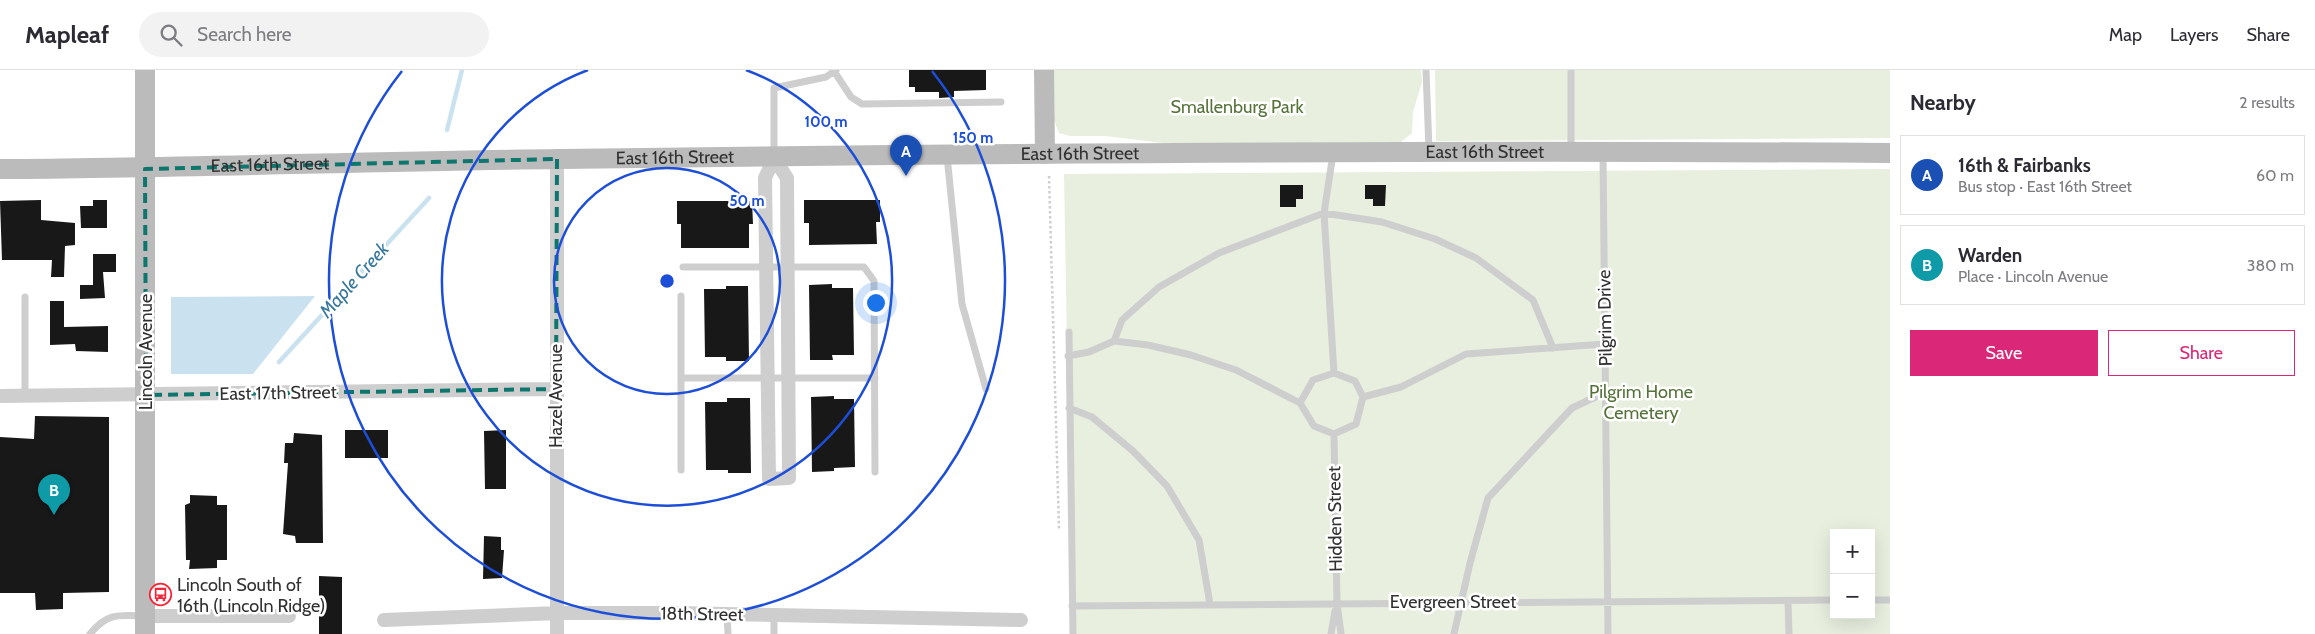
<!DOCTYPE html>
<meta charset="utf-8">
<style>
:root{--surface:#fff;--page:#f2f2f3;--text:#2b2b33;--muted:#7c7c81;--line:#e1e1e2;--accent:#db2777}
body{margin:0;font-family:Cabin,sans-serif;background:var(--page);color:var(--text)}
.controls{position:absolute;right:15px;bottom:15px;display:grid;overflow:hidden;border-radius:0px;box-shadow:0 5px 20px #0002}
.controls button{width:45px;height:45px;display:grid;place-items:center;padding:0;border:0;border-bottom:1px solid var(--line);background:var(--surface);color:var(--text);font:25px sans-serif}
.you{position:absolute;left:875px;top:232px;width:18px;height:18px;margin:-12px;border:4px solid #fff;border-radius:50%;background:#1a73e8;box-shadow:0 0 0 8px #1a73e833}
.badge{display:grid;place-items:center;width:32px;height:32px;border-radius:50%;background:var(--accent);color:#fff;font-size:16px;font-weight:700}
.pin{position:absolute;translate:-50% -41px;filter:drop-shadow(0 1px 2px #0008)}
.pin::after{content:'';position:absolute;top:26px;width:18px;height:15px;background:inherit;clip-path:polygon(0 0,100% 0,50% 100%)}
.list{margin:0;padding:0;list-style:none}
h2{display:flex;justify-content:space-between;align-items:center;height:65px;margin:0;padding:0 20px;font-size:21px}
h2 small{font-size:16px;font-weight:400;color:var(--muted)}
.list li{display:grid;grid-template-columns:32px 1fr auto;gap:15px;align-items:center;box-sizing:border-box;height:80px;margin:0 10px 10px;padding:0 10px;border:1px solid var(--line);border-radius:0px}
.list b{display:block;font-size:19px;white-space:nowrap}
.list p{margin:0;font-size:16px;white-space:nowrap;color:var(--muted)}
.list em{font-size:16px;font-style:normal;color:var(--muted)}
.actions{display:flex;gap:10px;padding:15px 20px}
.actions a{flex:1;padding:11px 0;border:1px solid var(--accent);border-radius:0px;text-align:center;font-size:18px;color:var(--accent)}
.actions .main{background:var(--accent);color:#fff}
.icon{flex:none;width:28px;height:28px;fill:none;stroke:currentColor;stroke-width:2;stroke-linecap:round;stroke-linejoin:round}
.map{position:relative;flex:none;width:1890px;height:564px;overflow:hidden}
header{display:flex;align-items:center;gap:30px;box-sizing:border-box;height:70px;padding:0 25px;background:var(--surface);border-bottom:1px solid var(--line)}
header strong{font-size:24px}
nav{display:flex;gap:28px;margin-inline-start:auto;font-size:18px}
.search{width:350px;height:45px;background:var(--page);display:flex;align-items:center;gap:12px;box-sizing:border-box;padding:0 18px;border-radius:28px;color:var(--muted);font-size:19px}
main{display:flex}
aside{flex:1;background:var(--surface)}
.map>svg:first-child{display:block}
</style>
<header>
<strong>Mapleaf</strong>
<div class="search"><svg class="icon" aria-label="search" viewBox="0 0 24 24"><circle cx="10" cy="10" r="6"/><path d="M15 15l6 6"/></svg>Search here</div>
<nav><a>Map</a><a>Layers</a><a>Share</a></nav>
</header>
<main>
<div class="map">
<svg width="1890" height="564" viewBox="0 0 1890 564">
<rect width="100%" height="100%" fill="#fff"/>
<path fill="#e8efdf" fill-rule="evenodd" d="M 1052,0 L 1421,0 L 1422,12 L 1413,42 L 1412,63 L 1401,72 L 1171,74 L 1105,66 L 1070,66 L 1059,63 L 1054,50 Z
M 1435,0 L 1890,0 L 1890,68 L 1436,71 Z
M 1890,99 L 1890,564 L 1072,564 L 1064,104 ZM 1834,463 L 1871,463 L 1871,545 L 1834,545 Z"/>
<path fill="#cae2f0" d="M 315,226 L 253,304 L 171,304 L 171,227 Z"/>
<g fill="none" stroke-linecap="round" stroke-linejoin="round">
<path stroke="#cae2f0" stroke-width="4.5" d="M 447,60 L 462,0
M 279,292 L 429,128"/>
</g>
<path fill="#181818" d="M 909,0 L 986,0 L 986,20 L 954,21 L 954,27 L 939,28 L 939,22 L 915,22 L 915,17 L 909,17 Z
M 1280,115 L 1303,115 L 1303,129 L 1296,129 L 1296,137 L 1280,137 Z
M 1365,115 L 1386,115 L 1385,136 L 1373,136 L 1373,129 L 1365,129 Z
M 41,130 L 41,150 L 75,153 L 75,175 L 65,176 L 64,207 L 51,207 L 52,190 L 2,190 L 0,131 Z
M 93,130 L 107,130 L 107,158 L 81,158 L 80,136 L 93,136 Z
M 804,130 L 880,130 L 880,152 L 876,152 L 877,174 L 809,175 L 809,153 L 804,153 Z
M 677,131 L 752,131 L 753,154 L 749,154 L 749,178 L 681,178 L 681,154 L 677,154 Z
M 93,184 L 116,184 L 116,202 L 103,202 L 105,228 L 80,229 L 80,215 L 93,215 Z
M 832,214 L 832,218 L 853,218 L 854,285 L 832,285 L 833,290 L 810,290 L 809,215 Z
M 726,216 L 748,216 L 749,291 L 726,291 L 726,287 L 705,287 L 704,219 L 726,219 Z
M 50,231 L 64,231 L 64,257 L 108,256 L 108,282 L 76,281 L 75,274 L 50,275 Z
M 834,326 L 834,329 L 854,329 L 855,397 L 834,398 L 834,401 L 812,402 L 811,327 Z
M 727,328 L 750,328 L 751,403 L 728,403 L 728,400 L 706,400 L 705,332 L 727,332 Z
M 35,346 L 109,347 L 109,522 L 63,523 L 63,539 L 36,540 L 35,523 L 0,523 L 0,367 L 34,369 Z
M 345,360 L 388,360 L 388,388 L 345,388 Z
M 506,360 L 506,419 L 485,419 L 484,361 Z
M 294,363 L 322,365 L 323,473 L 296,473 L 295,466 L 283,464 L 288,393 L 284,393 L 285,373 L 293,373 Z
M 190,425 L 217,426 L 217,435 L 227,435 L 227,490 L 217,490 L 217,498 L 189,499 L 190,490 L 186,490 L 185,435 L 190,433 Z
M 484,466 L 501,467 L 501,480 L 504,480 L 502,508 L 483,509 Z
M 319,506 L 342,507 L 342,564 L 319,564 Z"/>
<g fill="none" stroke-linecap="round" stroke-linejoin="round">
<path stroke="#cecece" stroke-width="2.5" stroke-dasharray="2.5 2.5" stroke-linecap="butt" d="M 1049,106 L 1059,459"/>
<path stroke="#cecece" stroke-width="7" d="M 1426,0 L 1429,80
M 1571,0 L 1571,80
M 834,1 L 851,27 L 862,34 L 1001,32
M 1333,84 L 1324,143 L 1334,303
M 1603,84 L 1608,564
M 774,85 L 774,18 L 826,7 L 836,0
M 947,86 L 962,234 L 986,319
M 683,197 L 864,197 L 874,211 L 875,402
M 681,226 L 681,400
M 25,227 L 25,326
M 1069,262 L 1073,564
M 1114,271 L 1148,275 L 1191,285 L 1236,300 L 1300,333 L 1314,356 L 1334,364 L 1356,354 L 1363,327 L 1355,311 L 1334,303 L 1313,310 L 1300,333
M 1068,286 L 1089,282 L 1114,271 L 1122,250 L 1159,217 L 1219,183 L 1324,143 L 1382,152 L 1435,169 L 1476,188 L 1533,230 L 1553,278
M 681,308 L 875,308
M 1363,327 L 1401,317 L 1466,284 L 1605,274
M 1069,338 L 1092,347 L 1133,381 L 1167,416 L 1199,470 L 1210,534
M 1334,364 L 1337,533 L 1341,564
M 1871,530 L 1890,530
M 1788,531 L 1789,564
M 1072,536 L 1834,530
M 727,544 L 728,564
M 774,545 L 774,564
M 90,564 C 107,543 118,545 143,546
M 1331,564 L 1335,541
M 1454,564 L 1470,493 L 1488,428 L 1572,338 L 1606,322"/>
<path stroke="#cecece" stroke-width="14" d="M 774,88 L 787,108 L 789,408 L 769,409 L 765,108 Z
M 557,89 L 557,564
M 0,326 L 556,319
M 145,546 L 289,546
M 384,550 L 557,543 L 677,543 L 1021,550"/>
<g stroke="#bbb" stroke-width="20">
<path d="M 145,0 L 145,564"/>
<path d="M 1044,0 L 1045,84"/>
<path id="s1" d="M 0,99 C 187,98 373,91 560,89 C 1003,83 1447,80 1890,83"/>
</g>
</g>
<path fill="none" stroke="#0f766e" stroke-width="4" stroke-dasharray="10 6" stroke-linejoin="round" d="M 557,89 L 556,319 L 146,325 L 145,99 Z"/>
<g fill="none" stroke="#1d4ed8" stroke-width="2.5">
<circle cx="667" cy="211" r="113"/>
<path d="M746 0A225 225 0 1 1 588 0"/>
<path d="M932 1A338 338 0 1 1 402 1"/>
</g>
<defs>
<symbol id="bus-ring" viewBox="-11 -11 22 22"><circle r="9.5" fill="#fff" stroke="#f72538" stroke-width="1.5"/><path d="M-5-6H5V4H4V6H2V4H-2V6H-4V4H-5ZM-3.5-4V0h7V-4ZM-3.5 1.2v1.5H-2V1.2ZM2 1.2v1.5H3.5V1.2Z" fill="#f72538"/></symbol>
</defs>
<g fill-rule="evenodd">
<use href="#bus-ring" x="148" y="512" width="25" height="25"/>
</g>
<g text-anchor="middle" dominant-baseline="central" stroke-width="5" stroke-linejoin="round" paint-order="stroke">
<g font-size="18" fill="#557339" stroke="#fff">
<text x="1237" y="37">Smallenburg Park</text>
<text x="1641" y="322">Pilgrim Home<tspan x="1641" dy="21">Cemetery</tspan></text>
</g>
<g font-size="18" fill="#313131" stroke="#fff">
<text stroke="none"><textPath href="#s1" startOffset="1485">East 16th Street</textPath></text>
<text stroke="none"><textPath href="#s1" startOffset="1080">East 16th Street</textPath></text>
<text stroke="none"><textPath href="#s1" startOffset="675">East 16th Street</textPath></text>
<text stroke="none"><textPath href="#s1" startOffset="270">East 16th Street</textPath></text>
<text transform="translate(1605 248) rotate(-91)">Pilgrim Drive</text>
<text transform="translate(146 282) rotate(-90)">Lincoln Avenue</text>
<text transform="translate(278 323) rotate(-1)">East 17th Street</text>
<text transform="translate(556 326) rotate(-90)">Hazel Avenue</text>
<text transform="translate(1335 449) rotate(-91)">Hidden Street</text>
<text x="1453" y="532">Evergreen Street</text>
<text transform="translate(702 544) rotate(1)">18th Street</text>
</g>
<g font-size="18" fill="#313131" stroke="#fff" text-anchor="start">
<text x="177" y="515">Lincoln South of<tspan x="177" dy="21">16th (Lincoln Ridge)</tspan></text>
</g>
<g font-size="19" font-style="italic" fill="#36779d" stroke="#fff">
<text transform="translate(354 210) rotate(-48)">Maple Creek</text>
</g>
</g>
<circle cx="667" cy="211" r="8" fill="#1d4ed8" stroke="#fff" stroke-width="2.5"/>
<g font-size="15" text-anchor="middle" font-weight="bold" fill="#1d4ed8" stroke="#fff" stroke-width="5" stroke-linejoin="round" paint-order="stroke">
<text x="826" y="57">100 m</text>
<text x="973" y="73">150 m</text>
<text x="747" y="136">50 m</text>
</g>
</svg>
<div class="controls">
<button>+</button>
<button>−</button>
</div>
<div class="you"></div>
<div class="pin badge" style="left:906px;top:106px;background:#1a4fb4">A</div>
<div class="pin badge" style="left:54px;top:445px;background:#0f9aa8">B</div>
</div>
<aside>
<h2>Nearby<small>2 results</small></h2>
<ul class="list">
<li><span class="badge" style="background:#1a4fb4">A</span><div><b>16th &amp; Fairbanks</b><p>Bus stop · East 16th Street</p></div><em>60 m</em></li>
<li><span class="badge" style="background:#0f9aa8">B</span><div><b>Warden</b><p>Place · Lincoln Avenue</p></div><em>380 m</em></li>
</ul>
<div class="actions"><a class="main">Save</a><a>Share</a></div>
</aside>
</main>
